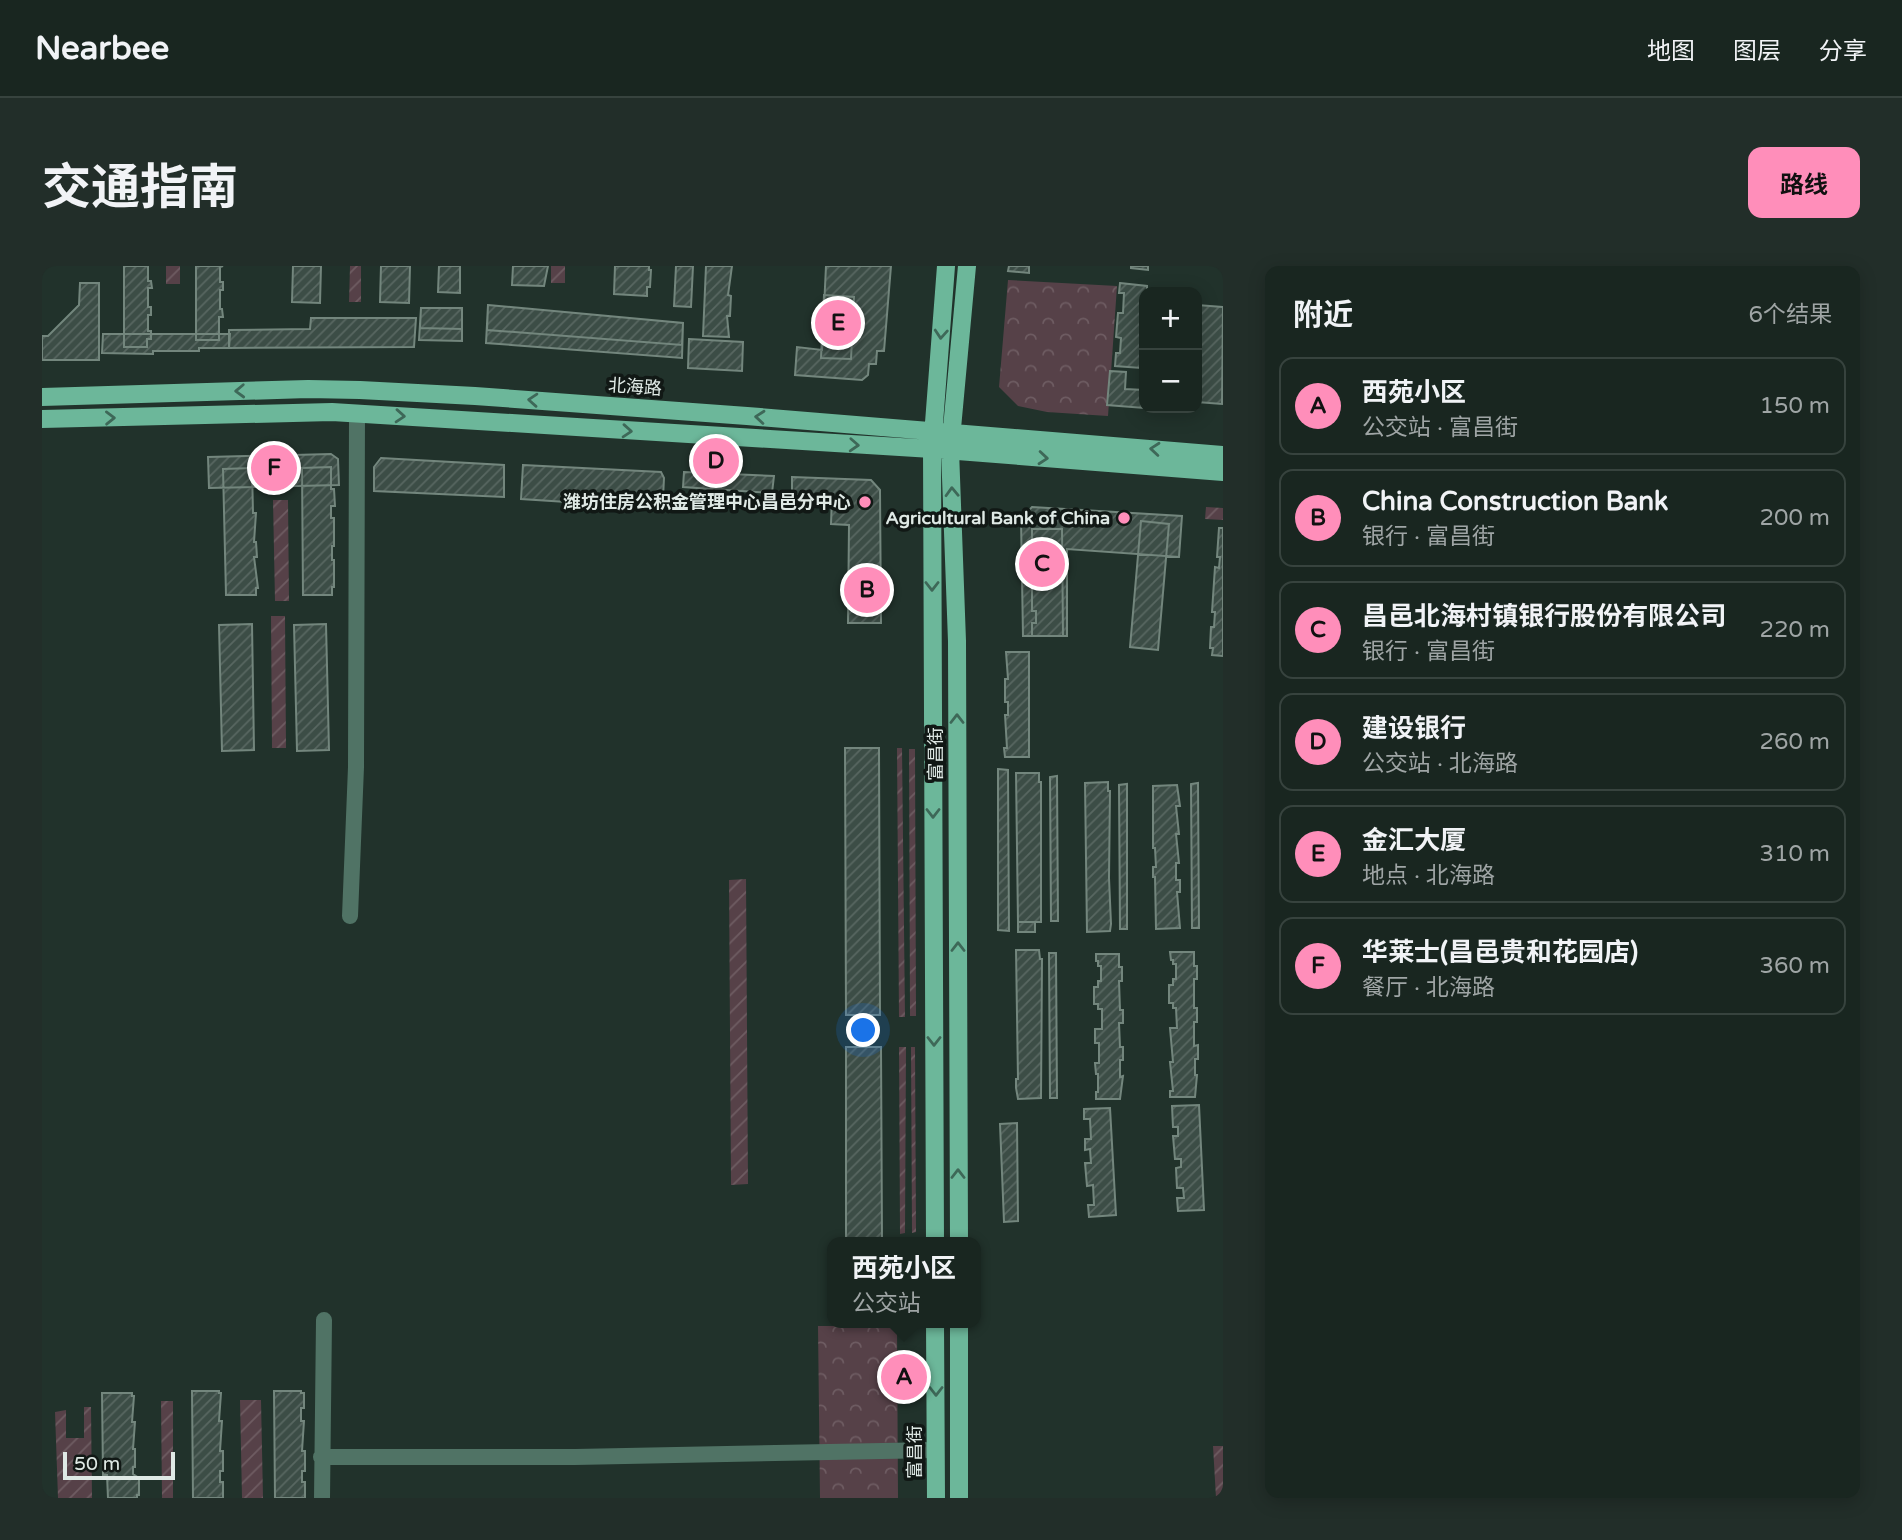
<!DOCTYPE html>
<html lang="zh">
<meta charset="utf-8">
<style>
:root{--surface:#192620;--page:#222e29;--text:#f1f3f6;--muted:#9fa5a5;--line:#37433e;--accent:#ff8eba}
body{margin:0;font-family:"Varela Round","Noto Sans SC",sans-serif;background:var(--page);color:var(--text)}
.controls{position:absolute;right:21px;top:21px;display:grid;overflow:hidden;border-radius:14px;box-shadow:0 4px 18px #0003}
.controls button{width:63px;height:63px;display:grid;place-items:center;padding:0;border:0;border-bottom:2px solid var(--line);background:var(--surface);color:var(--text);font:35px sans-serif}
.scale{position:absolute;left:21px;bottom:18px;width:112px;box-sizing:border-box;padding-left:7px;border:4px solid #dfe9e5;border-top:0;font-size:19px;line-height:24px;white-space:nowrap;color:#dfe9e5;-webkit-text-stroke:5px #111815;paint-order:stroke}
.you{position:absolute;left:822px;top:765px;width:24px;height:24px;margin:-18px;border:5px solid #fff;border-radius:50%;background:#1a73e8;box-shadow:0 0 0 10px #1a73e833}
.badge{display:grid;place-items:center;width:46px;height:46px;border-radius:50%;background:var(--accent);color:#111;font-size:23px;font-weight:700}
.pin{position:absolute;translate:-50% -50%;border:4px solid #fff;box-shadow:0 2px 7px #0006}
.popup{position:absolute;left:785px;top:971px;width:154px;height:91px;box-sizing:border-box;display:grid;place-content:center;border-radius:14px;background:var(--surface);filter:drop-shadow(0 2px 5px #0005);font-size:23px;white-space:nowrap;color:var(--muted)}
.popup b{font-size:26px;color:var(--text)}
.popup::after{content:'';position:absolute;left:50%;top:100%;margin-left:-14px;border:14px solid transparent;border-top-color:var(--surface)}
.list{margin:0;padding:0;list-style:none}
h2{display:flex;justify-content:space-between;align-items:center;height:91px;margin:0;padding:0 28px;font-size:30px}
h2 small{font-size:23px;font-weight:400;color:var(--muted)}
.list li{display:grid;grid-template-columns:46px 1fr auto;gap:21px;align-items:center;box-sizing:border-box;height:98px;margin:0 14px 14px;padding:0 14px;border:2px solid var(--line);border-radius:14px}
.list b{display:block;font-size:26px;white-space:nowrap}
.list p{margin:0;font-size:23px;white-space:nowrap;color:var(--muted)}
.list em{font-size:23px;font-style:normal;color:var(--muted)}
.map{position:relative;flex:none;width:1181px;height:1232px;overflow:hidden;border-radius:14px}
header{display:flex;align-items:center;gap:42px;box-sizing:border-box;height:98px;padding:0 35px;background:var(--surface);border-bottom:2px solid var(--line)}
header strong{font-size:33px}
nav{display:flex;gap:38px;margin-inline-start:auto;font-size:24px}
.intro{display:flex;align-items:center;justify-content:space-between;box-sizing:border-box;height:168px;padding:0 42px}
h1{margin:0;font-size:49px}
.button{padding:18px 32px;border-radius:14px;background:var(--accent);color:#111;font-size:24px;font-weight:700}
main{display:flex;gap:42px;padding:0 42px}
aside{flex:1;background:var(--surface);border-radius:14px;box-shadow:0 4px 18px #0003}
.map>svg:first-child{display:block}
</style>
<header>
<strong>Nearbee</strong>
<nav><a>地图</a><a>图层</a><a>分享</a></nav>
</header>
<div class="intro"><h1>交通指南</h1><a class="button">路线</a></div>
<main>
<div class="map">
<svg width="1181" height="1232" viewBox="0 0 1181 1232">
<defs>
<pattern id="forest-crowns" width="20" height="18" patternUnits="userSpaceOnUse" patternTransform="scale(1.75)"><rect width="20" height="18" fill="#564148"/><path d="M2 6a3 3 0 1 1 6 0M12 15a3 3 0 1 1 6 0" fill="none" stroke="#6e5c62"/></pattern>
<pattern id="garden-furrows" width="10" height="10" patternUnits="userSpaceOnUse" patternTransform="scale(1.75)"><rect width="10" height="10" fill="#564148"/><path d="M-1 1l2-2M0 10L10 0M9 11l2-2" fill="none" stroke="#6e5c62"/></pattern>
<pattern id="building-hatch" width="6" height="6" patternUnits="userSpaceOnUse" patternTransform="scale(1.75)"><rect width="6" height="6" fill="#3c4d46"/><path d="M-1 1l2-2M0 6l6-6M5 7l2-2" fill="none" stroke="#586761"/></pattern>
</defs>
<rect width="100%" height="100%" fill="#21322b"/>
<path fill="url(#forest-crowns)" d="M 966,14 L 1075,20 L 1066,150 L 1005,146 L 976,140 L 957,121 Z
M 776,1060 L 855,1060 L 856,1232 L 778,1232 Z"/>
<path fill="url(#garden-furrows)" d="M 124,0 L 138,0 L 138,18 L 124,18 Z
M 308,0 L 319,0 L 319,36 L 307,36 Z
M 509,0 L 523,0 L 523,17 L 509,17 Z
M 231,234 L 246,234 L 247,335 L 233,335 Z
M 1164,241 L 1181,242 L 1181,254 L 1163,253 Z
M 229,350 L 243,350 L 244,482 L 230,482 Z
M 855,482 L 860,482 L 863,751 L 857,751 Z
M 867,483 L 873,483 L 874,750 L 868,750 Z
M 704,613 L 706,918 L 689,919 L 687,614 Z
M 857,781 L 864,781 L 863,967 L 858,968 Z
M 869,781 L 873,781 L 874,966 L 870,967 Z
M 198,1134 L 219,1134 L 221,1232 L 200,1232 Z
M 119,1135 L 131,1135 L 131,1232 L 120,1232 Z
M 42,1141 L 49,1141 L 50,1232 L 16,1232 L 13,1146 L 24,1144 L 24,1172 L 42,1172 Z
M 1171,1180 L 1181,1180 L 1181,1232 L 1174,1232 Z"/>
<path fill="url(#building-hatch)" stroke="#73867d" stroke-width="2" d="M 82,0 L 106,0 L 106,15 L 109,15 L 110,22 L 106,22 L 106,41 L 109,41 L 109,49 L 106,49 L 106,65 L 109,65 L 109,73 L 105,73 L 105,81 L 82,81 Z
M 154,0 L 181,0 L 178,1 L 178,16 L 181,16 L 181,24 L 178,24 L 178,43 L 180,43 L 181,51 L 177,51 L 177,74 L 154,74 Z
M 251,0 L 279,0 L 278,37 L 250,36 Z
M 339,0 L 368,0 L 367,37 L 338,36 Z
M 397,0 L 418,0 L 418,27 L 396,26 Z
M 471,0 L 506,0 L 502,20 L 470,19 Z
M 573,0 L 607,0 L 607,4 L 609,4 L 608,21 L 605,21 L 605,30 L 572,28 Z
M 634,0 L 651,0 L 649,41 L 632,40 Z
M 664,0 L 690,0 L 686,29 L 689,30 L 688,50 L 685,50 L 687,71 L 661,70 Z
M 784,0 L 849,0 L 842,85 L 835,85 L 834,98 L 827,98 L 826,109 L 820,114 L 753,109 L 755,81 L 780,84 Z
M 967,0 L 987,0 L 987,7 L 966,5 Z
M 1089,0 L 1106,0 L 1106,4 L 1089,2 Z
M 38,17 L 57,17 L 57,94 L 0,94 L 0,70 L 6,70 L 37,39 Z
M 1078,17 L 1105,20 L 1105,26 L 1102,26 L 1100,79 L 1102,79 L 1102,90 L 1099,90 L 1099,102 L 1073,100 L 1074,87 L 1078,87 L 1079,72 L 1074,71 L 1076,47 L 1081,47 L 1082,27 L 1077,27 Z
M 782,29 L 812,31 L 809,93 L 779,92 Z
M 446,39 L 641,57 L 640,92 L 444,77 Z
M 446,39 L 641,57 L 640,79 L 445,64 Z
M 1155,39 L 1181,41 L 1180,138 L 1155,136 Z
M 379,42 L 420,42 L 420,63 L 378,62 Z
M 379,42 L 420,42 L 420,75 L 377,74 Z
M 269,52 L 374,52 L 372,81 L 187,82 L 187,64 L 268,63 Z
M 61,68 L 188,68 L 187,82 L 157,82 L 157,85 L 111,85 L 111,88 L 60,87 Z
M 647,73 L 701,76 L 700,105 L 646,102 Z
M 1068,105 L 1084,106 L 1083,123 L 1102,124 L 1102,142 L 1065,139 Z
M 289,188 L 296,193 L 297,219 L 167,222 L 166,191 Z
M 339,192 L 462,199 L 462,231 L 332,225 L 332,201 Z
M 481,199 L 619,206 L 622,212 L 621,233 L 586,232 L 586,240 L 479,233 Z
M 289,201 L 289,223 L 292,223 L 293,240 L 289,240 L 289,252 L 292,252 L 292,280 L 290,280 L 290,294 L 292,294 L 292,321 L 290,321 L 290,329 L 261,329 L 260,202 Z
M 210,202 L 211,247 L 214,247 L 212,276 L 214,276 L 215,291 L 212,291 L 216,322 L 214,322 L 214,329 L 184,329 L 181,203 Z
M 642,206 L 732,210 L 730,227 L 641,221 Z
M 750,211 L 829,214 L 838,224 L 839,357 L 806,357 L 807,259 L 789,258 L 790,231 L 750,229 Z
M 990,241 L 1140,250 L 1137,291 L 1025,283 L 1025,370 L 981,370 L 979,253 Z
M 1099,255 L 1127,258 L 1116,384 L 1088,381 Z
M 1177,262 L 1181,262 L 1181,390 L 1170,389 L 1171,382 L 1168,382 L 1169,361 L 1172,361 L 1173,346 L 1170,346 L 1173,301 L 1177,302 L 1178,291 L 1175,291 Z
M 990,263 L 1020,263 L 1021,370 L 990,370 L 990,357 L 994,357 L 994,345 L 990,345 L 990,322 L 994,322 L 994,310 L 990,310 L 990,285 L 994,285 L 994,274 L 990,274 Z
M 210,358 L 212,484 L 180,485 L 177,359 Z
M 284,358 L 287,484 L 255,485 L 252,359 Z
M 964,386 L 987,386 L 987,491 L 963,491 L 962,482 L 965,482 L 963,449 L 966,449 L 966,436 L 963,436 L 963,413 L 966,413 Z
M 803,482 L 837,482 L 838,749 L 804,749 Z
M 956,503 L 966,504 L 967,665 L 956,664 Z
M 974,507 L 997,507 L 997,516 L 999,516 L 999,656 L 976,656 Z
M 1015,510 L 1016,655 L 1009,655 L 1008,511 Z
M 1066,516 L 1066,525 L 1068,525 L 1067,612 L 1069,658 L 1068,665 L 1045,666 L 1043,517 Z
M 1156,517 L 1157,662 L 1150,662 L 1149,518 Z
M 1085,518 L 1085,663 L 1078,663 L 1077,519 Z
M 1135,519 L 1138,540 L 1134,540 L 1137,568 L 1134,568 L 1137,597 L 1134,597 L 1134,614 L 1138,614 L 1138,626 L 1135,626 L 1138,662 L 1114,663 L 1113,611 L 1111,611 L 1111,601 L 1114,601 L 1113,582 L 1111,582 L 1111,520 Z
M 976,656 L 993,656 L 993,666 L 976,666 Z
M 974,684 L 997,684 L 998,693 L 1000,693 L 999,832 L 976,833 L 974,822 L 974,813 L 976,813 Z
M 1128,686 L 1152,686 L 1152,700 L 1155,700 L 1155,713 L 1152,713 L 1152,742 L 1155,742 L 1155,756 L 1152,756 L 1152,780 L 1156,779 L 1156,793 L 1153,793 L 1153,809 L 1155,809 L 1153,831 L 1128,831 L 1128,825 L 1131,825 L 1128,796 L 1131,796 L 1128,762 L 1135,762 L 1134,742 L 1131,742 L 1131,737 L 1127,737 L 1127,719 L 1131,719 L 1131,713 L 1134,713 L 1134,698 L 1131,698 L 1131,694 L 1129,694 Z
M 1007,687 L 1014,687 L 1015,832 L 1008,832 Z
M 1054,688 L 1077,688 L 1077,701 L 1080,701 L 1080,715 L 1077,715 L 1078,744 L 1081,744 L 1081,757 L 1077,757 L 1078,781 L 1081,781 L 1081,794 L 1078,794 L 1078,811 L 1081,810 L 1078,833 L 1054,833 L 1054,826 L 1056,826 L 1056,808 L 1054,808 L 1053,797 L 1057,797 L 1057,777 L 1053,777 L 1053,763 L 1060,763 L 1060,743 L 1056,743 L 1056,738 L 1052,738 L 1052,721 L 1056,721 L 1056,715 L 1059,715 L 1059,700 L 1056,700 L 1056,695 L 1054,695 Z
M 804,781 L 839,781 L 840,976 L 804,976 Z
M 1157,839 L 1162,944 L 1136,945 L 1135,932 L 1142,932 L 1141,922 L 1135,922 L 1134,902 L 1139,901 L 1139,893 L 1133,893 L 1131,870 L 1136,870 L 1136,861 L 1131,861 L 1130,840 Z
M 1068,842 L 1074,949 L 1047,951 L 1046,939 L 1052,939 L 1051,919 L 1045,920 L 1043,897 L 1049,897 L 1048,883 L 1043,884 L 1043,873 L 1049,873 L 1048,853 L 1042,853 L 1042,843 Z
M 975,857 L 976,955 L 962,956 L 958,858 Z
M 150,1125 L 177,1125 L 177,1127 L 179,1127 L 177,1155 L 180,1155 L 178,1185 L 181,1185 L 181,1205 L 178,1205 L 178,1216 L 181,1216 L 181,1232 L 151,1232 Z
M 232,1125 L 259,1125 L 259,1127 L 262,1127 L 262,1142 L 259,1142 L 259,1155 L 262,1155 L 260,1185 L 263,1185 L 263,1205 L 260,1205 L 260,1216 L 263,1216 L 263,1232 L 233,1232 Z
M 60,1127 L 90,1127 L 90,1130 L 92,1130 L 90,1156 L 93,1156 L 91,1183 L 93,1183 L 93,1201 L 91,1201 L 91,1208 L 97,1212 L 97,1229 L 95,1229 L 95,1232 L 66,1232 L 65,1209 L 61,1209 Z"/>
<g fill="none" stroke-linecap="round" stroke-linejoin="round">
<path stroke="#507365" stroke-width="16" d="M 308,650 L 314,501 L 315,148
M 279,1191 L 533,1191 L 894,1184
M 280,1232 L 282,1054"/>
<path stroke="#6cb79a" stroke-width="18" d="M 0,131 L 266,123 L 318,124 L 433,130 L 705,150 L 1181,189
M 0,153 L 290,146 L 890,183 L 1181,206
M 893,976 L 890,183 L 904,0
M 917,976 L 915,375 L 908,184 L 925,0
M 893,1057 L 894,1232
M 917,1057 L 917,1232"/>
</g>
<defs><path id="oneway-chevron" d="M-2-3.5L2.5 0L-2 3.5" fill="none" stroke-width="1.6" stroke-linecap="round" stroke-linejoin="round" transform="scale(1.75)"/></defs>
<g stroke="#3e6858">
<use href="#oneway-chevron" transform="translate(899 68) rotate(94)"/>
<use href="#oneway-chevron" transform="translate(198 125) rotate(178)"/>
<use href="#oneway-chevron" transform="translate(491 134) rotate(-176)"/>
<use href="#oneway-chevron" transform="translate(358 150) rotate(4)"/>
<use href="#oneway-chevron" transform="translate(718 151) rotate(-175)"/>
<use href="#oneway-chevron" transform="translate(68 152) rotate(-1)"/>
<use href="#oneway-chevron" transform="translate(585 165) rotate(4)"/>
<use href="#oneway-chevron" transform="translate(812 179) rotate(3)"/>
<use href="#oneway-chevron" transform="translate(1113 183) rotate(-175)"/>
<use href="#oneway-chevron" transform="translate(1001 192) rotate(5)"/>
<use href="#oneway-chevron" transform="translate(910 226) rotate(-92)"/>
<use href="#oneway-chevron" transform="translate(890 320) rotate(90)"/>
<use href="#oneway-chevron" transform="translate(915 453) rotate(-90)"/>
<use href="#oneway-chevron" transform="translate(891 547) rotate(90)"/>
<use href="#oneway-chevron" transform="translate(916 681) rotate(-90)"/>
<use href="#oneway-chevron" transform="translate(892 775) rotate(90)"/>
<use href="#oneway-chevron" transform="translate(916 908) rotate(-90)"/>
<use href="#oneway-chevron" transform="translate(894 1125) rotate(90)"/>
</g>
<g fill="#ff8eba" stroke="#111815" stroke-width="2.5">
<circle cx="823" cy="236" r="7"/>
<circle cx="1082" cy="252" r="7"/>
</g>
<g text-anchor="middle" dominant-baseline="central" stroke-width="7" stroke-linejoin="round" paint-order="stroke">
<g font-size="18" fill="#dfe9e5" stroke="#111815">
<text transform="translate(593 121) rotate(4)">北海路</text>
<text transform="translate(894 488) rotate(-90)">富昌街</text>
<text transform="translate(873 1186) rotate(-90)">富昌街</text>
</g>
<g font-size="18" font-weight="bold" fill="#dfe9e5" stroke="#111815" text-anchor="end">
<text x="809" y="236">潍坊住房公积金管理中心昌邑分中心</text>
<text x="1068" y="252">Agricultural Bank of China</text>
</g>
</g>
</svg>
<div class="controls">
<button>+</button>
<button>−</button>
</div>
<div class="scale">50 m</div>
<div class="you"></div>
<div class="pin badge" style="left:862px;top:1111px">A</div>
<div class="popup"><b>西苑小区</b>公交站</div>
<div class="pin badge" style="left:825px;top:324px">B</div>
<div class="pin badge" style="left:1000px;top:298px">C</div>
<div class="pin badge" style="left:674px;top:195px">D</div>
<div class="pin badge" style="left:796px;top:57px">E</div>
<div class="pin badge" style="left:232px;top:202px">F</div>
</div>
<aside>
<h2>附近<small>6个结果</small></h2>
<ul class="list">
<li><span class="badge">A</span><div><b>西苑小区</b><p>公交站 · 富昌街</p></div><em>150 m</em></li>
<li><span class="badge">B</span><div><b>China Construction Bank</b><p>银行 · 富昌街</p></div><em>200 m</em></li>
<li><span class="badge">C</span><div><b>昌邑北海村镇银行股份有限公司</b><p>银行 · 富昌街</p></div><em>220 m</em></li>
<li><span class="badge">D</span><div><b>建设银行</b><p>公交站 · 北海路</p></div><em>260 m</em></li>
<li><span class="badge">E</span><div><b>金汇大厦</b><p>地点 · 北海路</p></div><em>310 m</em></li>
<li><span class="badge">F</span><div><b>华莱士(昌邑贵和花园店)</b><p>餐厅 · 北海路</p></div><em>360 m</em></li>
</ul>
</aside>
</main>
